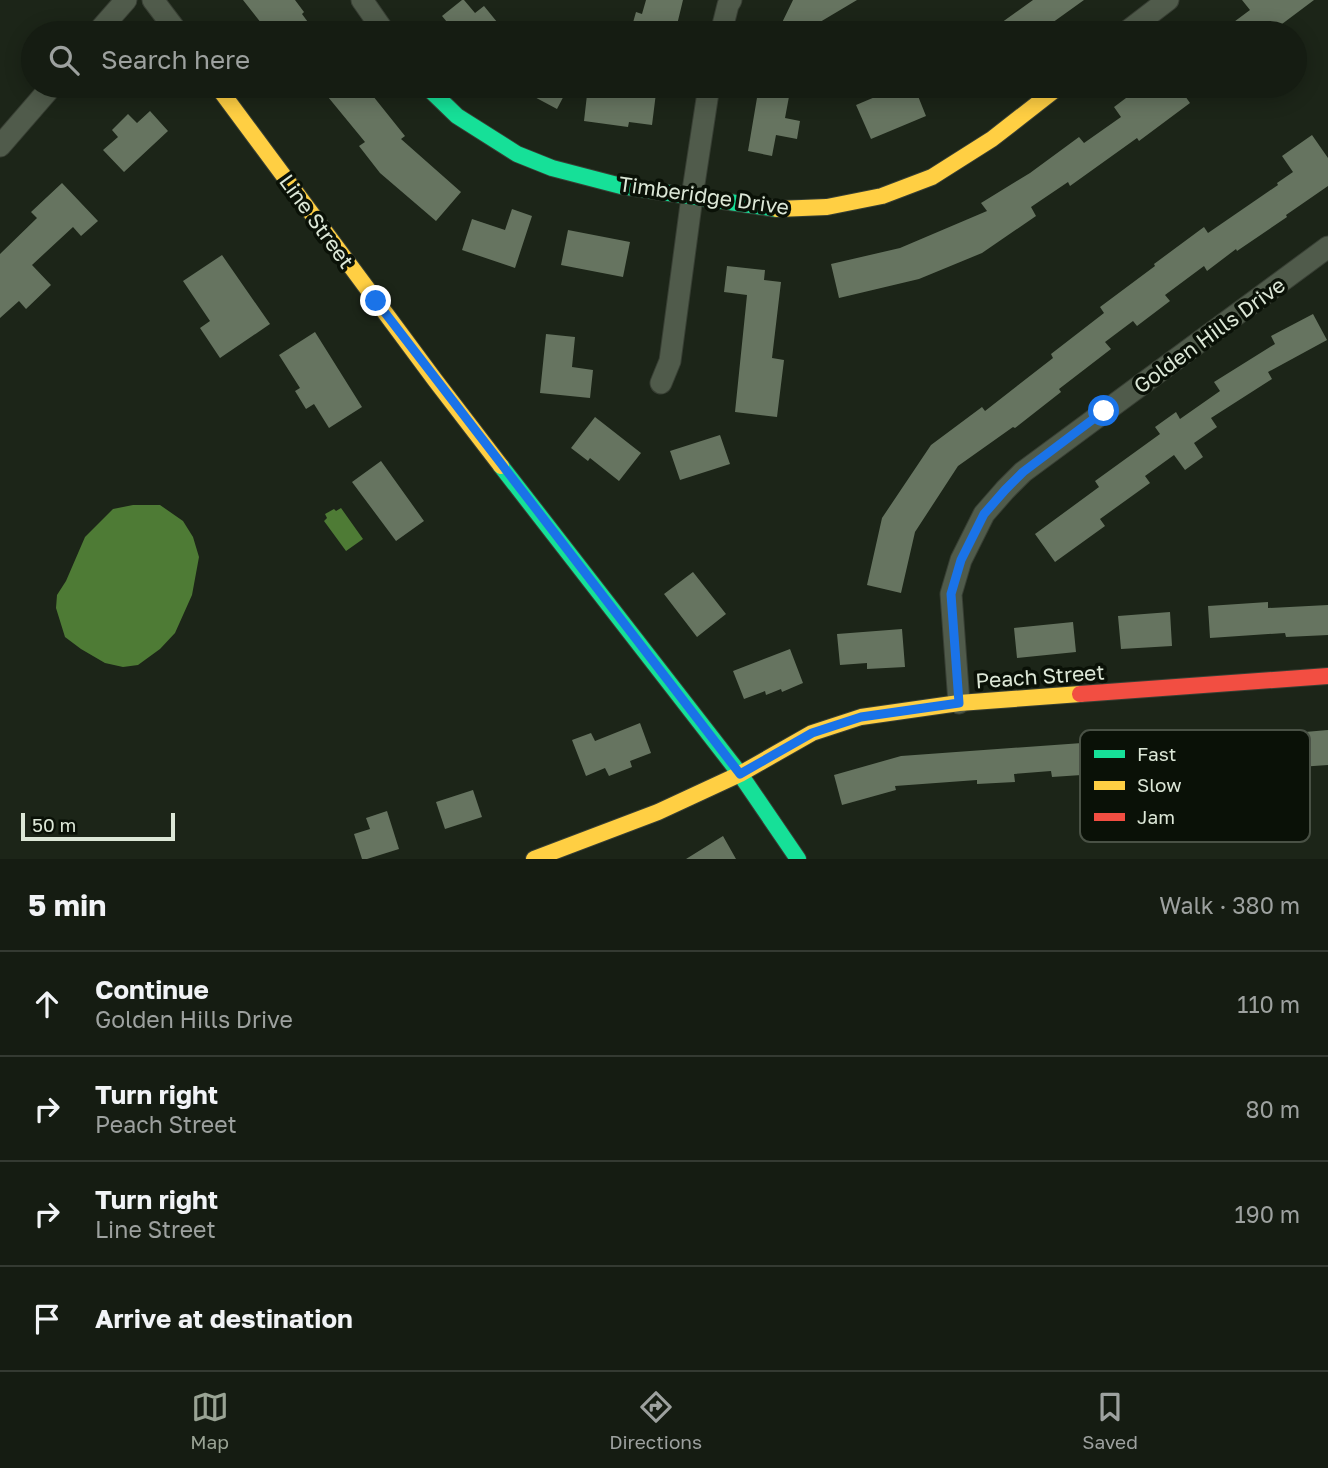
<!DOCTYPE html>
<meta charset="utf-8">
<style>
:root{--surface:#151c12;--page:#1e251b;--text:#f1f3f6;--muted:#9da19f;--line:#343a32;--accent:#99a394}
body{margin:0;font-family:"Golos Text",sans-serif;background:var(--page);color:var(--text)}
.scale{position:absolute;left:21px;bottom:18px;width:154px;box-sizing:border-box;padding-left:7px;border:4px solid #dce7d7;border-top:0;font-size:19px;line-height:24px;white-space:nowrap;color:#dce7d7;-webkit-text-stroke:5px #0a1107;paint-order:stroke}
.stop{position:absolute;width:21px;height:21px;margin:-16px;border:5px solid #1a73e8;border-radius:50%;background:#fff}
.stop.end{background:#1a73e8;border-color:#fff;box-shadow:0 2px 7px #0008}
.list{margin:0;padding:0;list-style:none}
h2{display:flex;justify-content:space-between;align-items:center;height:91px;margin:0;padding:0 28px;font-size:30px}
h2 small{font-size:23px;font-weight:400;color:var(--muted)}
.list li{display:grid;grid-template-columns:46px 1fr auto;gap:21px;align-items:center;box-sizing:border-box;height:105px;padding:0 28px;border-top:2px solid var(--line)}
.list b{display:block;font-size:26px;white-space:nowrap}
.list p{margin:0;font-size:23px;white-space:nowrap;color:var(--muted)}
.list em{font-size:23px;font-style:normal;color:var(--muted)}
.icon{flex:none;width:38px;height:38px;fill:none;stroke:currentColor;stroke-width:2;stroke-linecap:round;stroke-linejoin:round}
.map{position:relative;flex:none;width:1328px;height:859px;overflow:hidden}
.search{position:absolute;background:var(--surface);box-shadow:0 4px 18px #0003;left:21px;right:21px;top:21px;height:77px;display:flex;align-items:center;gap:18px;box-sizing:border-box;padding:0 24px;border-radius:38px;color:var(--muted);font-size:26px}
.sheet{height:511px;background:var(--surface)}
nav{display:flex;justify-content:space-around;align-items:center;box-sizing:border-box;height:98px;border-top:2px solid var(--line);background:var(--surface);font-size:19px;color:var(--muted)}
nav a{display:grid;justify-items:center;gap:4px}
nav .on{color:var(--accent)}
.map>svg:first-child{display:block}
</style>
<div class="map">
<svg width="1328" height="859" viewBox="0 0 1328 859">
<rect width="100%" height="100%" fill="#1c2518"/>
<path fill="#4e7b35" d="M 133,505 L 160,505 L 183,521 L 193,537 L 199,557 L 192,595 L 175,633 L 160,649 L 138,665 L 123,667 L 105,663 L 81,649 L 65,637 L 56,608 L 57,595 L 66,581 L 85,537 L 113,509 Z
M 341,508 L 363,539 L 346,551 L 324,521 L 327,518 L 325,514 L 334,509 L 336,511 Z"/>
<path fill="#667460" d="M 243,0 L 295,0 L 304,12 L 302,14 L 316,33 L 269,33 Z
M 462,0 L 464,0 L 475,13 L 484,6 L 506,33 L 456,33 L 442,16 Z
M 646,0 L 683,0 L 675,33 L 630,33 L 636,12 L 642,14 Z
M 793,0 L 857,0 L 815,25 L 834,33 L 777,33 Z
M 1033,0 L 1084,0 L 1038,33 L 987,33 Z
M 1242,0 L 1314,0 L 1270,33 L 1219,33 L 1250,10 Z
M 319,86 L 365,86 L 405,136 L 401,139 L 461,192 L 436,221 L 380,173 L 359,146 L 365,142 Z
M 514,86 L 569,86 L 557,109 Z
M 588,86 L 622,88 L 622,86 L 645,86 L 644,91 L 656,93 L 652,125 L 629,122 L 628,127 L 584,121 Z
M 759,86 L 791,86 L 785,118 L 800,121 L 797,139 L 776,135 L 772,156 L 748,151 Z
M 901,86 L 914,86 L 926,116 L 871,139 L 856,105 Z
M 1148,86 L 1178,86 L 1190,103 L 1139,141 L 1137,138 L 1070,186 L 1068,182 L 1031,207 L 1036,216 L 982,253 L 919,279 L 839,298 L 831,264 L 900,248 L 987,211 L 981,203 L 1030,173 L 1079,137 L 1084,143 L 1121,117 L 1114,107 L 1134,92 L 1136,95 Z
M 150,111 L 168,131 L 124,172 L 103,150 L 118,137 L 112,130 L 128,114 L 137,123 Z
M 1312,135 L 1328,158 L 1328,186 L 1286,215 L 1287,217 L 1237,251 L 1236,249 L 1207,271 L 1204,266 L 1165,295 L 1170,301 L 1137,326 L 1133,321 L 1105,342 L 1111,349 L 1059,389 L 1061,392 L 1015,428 L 1013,427 L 958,466 L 915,532 L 901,593 L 867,585 L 882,518 L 931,445 L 982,407 L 985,411 L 1053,358 L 1051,354 L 1104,313 L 1100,307 L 1155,266 L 1154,264 L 1204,227 L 1208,233 L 1278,185 L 1277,183 L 1293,172 L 1282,156 Z
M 62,183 L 98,221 L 81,236 L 73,227 L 32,265 L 51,285 L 26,309 L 19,301 L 0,318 L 0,254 L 37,218 L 31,212 Z
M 512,209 L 532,216 L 515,268 L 462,250 L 472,219 L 505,230 Z
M 568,230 L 630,242 L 623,277 L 561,265 Z
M 222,255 L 270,324 L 220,358 L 200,328 L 210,321 L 183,281 Z
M 727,266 L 765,270 L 764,280 L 781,282 L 772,358 L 784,360 L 777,417 L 735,412 L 747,295 L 724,292 Z
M 1313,314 L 1327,340 L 1268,372 L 1272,379 L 1211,418 L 1217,427 L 1194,443 L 1203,457 L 1185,470 L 1174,455 L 1145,476 L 1150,483 L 1100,519 L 1105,526 L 1055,562 L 1035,534 L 1099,487 L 1095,481 L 1160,434 L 1155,427 L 1176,412 L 1180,419 L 1220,391 L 1214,382 L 1275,344 L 1271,336 Z
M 315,332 L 362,407 L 329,428 L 314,404 L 306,409 L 295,391 L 300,388 L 279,355 Z
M 546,334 L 575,337 L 572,367 L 593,370 L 590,398 L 540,393 Z
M 595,417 L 641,453 L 619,481 L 590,458 L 588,461 L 571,448 Z
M 720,435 L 730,464 L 680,480 L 670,451 Z
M 381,461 L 424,521 L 396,541 L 352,482 Z
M 693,572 L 726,614 L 697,637 L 664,594 Z
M 1268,602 L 1268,608 L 1328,605 L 1328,635 L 1286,637 L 1285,633 L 1210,638 L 1208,606 Z
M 1170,612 L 1172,646 L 1121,649 L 1118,616 Z
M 1073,622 L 1076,652 L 1017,658 L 1014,628 Z
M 902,629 L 905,667 L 867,669 L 867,663 L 840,665 L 837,634 Z
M 790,649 L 803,683 L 782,692 L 781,689 L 766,695 L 765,691 L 744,699 L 733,671 Z
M 640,723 L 651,753 L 630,761 L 632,767 L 609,776 L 605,768 L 586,776 L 572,740 L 591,733 L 595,741 Z
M 1328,730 L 1328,765 L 1186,775 L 1186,784 L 1167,786 L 1167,777 L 1126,780 L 1126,772 L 1052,777 L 1051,771 L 1014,774 L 1015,782 L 977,784 L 977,780 L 895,786 L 896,790 L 842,805 L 834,775 L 901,756 L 1110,741 L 1111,750 L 1144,747 L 1143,740 L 1183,737 L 1183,744 L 1233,740 L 1233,734 L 1259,732 L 1259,736 Z
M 473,790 L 482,817 L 445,829 L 436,802 Z
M 387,811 L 399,849 L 367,859 L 362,859 L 354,834 L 370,829 L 366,818 Z
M 723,836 L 736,859 L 686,859 Z"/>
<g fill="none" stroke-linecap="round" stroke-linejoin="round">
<defs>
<path id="street" d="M 153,0 L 178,33
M 362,0 L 385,33
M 97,33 L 126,0
M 721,33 L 728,5 L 731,0
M 1125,33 L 1168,0
M 0,146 L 52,86
M 661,383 L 670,361 L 692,197 L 709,86
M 959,703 L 951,594 L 961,560 L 984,514 L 1005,490 L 1023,472 L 1328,247"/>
<path id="fast" d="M 426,86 L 457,116 L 517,154 L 552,168 L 621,186 L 777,209
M 501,466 L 740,774 L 798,859"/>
<path id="slow" d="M 217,86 L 435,380 L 501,466
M 777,209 L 827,207 L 882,196 L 932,177 L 992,139 L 1060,86
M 534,859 L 658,812 L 740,774 L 812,733 L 861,717 L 959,703 L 1080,694"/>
<path id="jam" d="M 1080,694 L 1328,676"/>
</defs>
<use href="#street" stroke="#383f34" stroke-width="23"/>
<use href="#fast" stroke="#383f34" stroke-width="18"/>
<use href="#slow" stroke="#383f34" stroke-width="18"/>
<use href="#jam" stroke="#383f34" stroke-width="18"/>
<use href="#street" stroke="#505b4b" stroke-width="21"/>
<use href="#fast" stroke="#16e098" stroke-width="16"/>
<use href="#slow" stroke="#ffcf43" stroke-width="16"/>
<use href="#jam" stroke="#f24e42" stroke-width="16"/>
</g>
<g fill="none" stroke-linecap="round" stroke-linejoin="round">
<path stroke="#1a73e8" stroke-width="9" d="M 376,301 L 740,774 L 812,733 L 861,717 L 959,703 L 951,594 L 961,560 L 984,514 L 1005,490 L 1023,472 L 1104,411"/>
</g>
<g text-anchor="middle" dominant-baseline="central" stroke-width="7" stroke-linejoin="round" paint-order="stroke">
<g font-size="21" fill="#dce7d7" stroke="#0a1107">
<text transform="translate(704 195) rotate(8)">Timberidge Drive</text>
<text transform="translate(317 221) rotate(54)">Line Street</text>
<text transform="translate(1209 335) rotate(-36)">Golden Hills Drive</text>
<text transform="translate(1040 676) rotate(-4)">Peach Street</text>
</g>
</g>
<rect x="1080" y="730" width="230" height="112" rx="10" fill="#0a1107" stroke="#495145" stroke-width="2"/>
<rect x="1094" y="750" width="31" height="8" fill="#16e098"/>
<rect x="1094" y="781" width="31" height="9" fill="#ffcf43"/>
<rect x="1094" y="813" width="31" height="8" fill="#f24e42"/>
<g font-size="19" fill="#dce7d7">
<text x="1137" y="761">Fast</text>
<text x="1137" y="792">Slow</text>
<text x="1137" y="824">Jam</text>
</g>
</svg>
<div class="scale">50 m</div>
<div class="stop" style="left:1104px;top:411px"></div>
<div class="stop end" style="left:376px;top:301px"></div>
<div class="search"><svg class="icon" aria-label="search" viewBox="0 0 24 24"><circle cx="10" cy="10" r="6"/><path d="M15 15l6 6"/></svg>Search here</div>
</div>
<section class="sheet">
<h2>5 min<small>Walk · 380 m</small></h2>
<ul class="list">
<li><svg class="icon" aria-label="ahead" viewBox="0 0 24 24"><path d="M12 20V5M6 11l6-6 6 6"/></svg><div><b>Continue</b><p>Golden Hills Drive</p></div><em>110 m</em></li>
<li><svg class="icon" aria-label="right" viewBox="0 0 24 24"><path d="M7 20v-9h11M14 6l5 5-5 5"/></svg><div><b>Turn right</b><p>Peach Street</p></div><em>80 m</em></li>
<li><svg class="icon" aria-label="right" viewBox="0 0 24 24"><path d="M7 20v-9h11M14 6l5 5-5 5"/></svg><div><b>Turn right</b><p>Line Street</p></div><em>190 m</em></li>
<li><svg class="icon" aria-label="arrive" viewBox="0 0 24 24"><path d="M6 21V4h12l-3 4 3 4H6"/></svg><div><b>Arrive at destination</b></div></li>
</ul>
</section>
<nav>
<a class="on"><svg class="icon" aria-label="map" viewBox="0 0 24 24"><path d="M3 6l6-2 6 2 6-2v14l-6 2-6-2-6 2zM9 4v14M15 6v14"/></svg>Map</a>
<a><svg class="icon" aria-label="directions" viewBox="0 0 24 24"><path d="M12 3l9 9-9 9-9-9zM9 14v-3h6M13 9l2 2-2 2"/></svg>Directions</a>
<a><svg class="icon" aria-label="saved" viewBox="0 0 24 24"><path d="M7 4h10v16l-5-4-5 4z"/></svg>Saved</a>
</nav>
